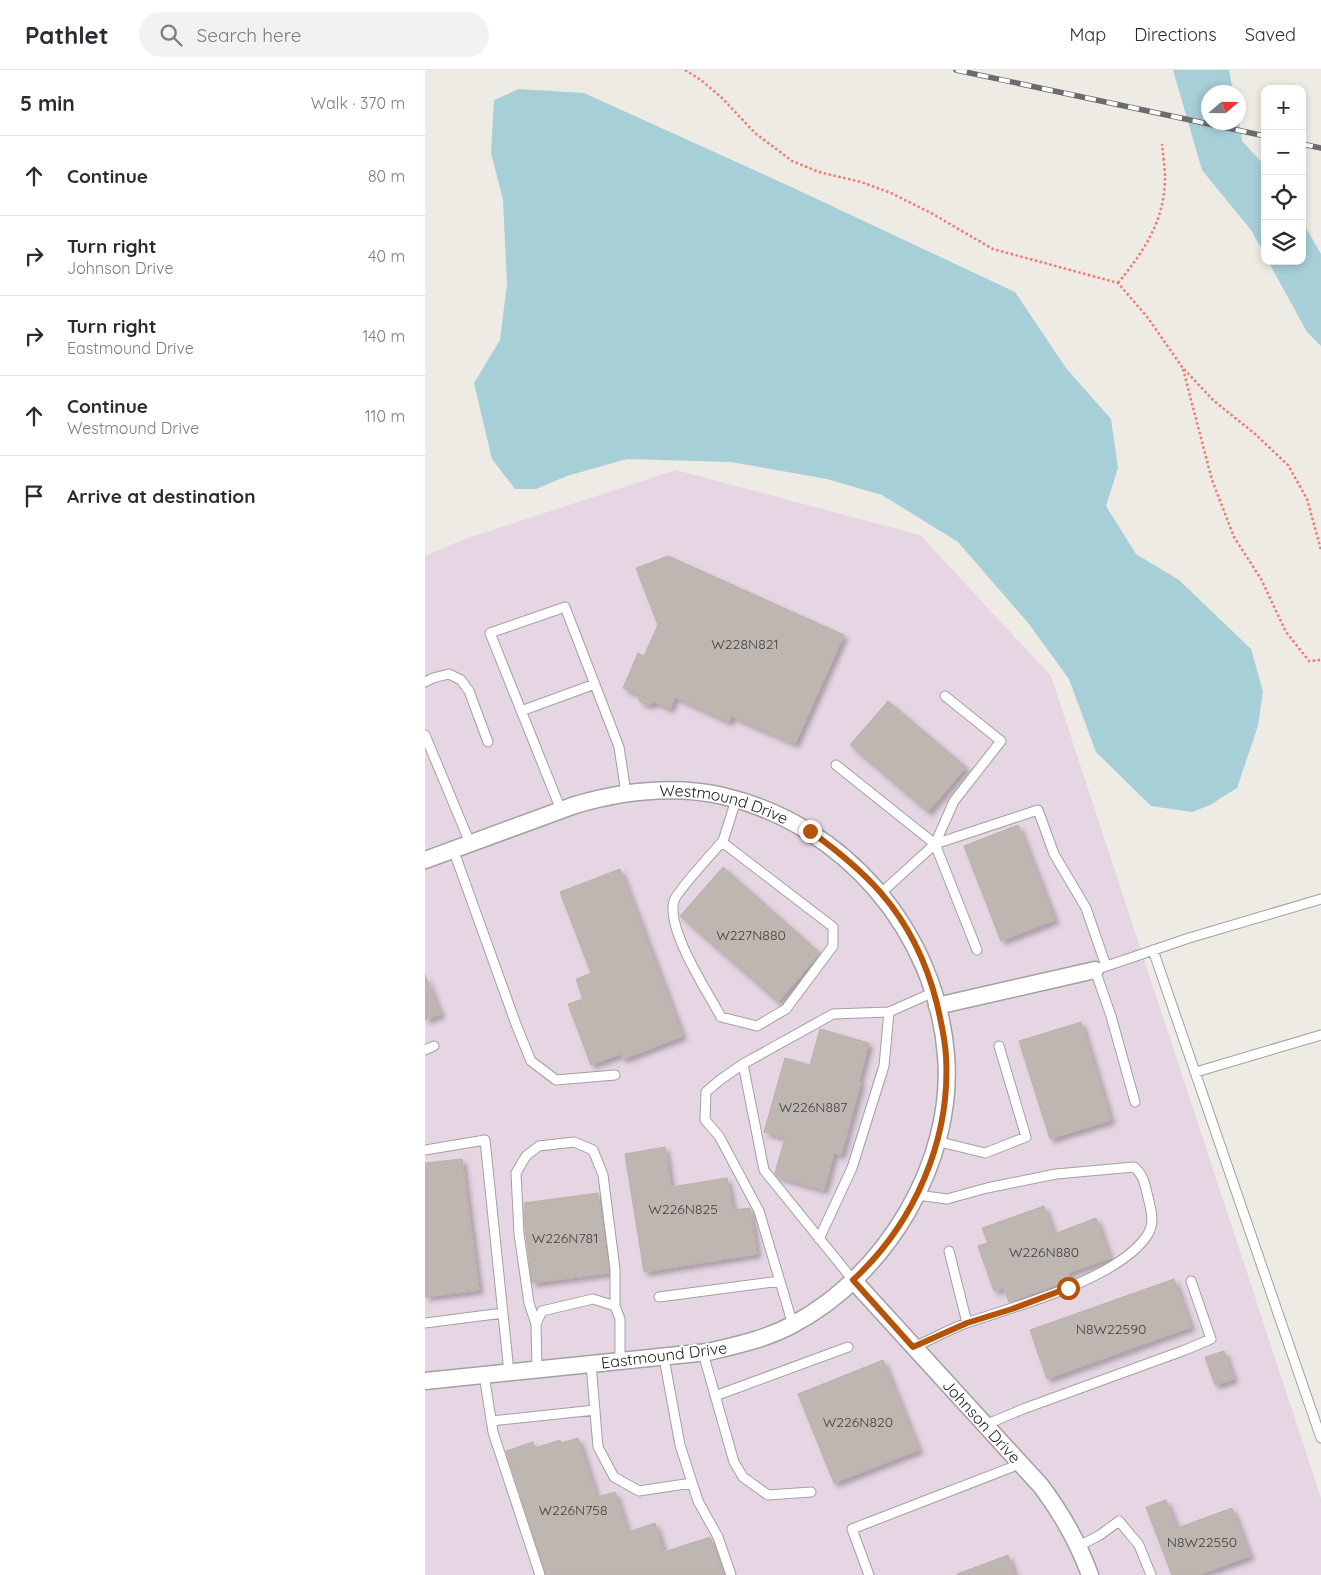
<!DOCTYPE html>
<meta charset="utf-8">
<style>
:root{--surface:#fff;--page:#f2f2f3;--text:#2b2b33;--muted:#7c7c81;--line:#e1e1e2}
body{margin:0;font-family:Quicksand,sans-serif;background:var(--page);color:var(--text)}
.controls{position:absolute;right:15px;top:15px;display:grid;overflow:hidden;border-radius:10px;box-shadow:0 2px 8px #0003}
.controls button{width:45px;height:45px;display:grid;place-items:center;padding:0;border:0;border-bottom:1px solid var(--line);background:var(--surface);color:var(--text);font:25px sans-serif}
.compass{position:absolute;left:776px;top:15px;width:45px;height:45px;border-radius:50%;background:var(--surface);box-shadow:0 2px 8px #0003;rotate:70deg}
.stop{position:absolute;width:15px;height:15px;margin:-11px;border:4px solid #b45309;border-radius:50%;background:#fff}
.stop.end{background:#b45309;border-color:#fff;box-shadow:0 1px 5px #0008}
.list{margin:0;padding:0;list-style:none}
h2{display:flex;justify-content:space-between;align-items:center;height:65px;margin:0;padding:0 20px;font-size:21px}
h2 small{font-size:16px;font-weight:400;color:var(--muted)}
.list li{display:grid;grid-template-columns:32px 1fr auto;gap:15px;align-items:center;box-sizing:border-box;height:80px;padding:0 20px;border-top:1px solid var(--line)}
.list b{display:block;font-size:19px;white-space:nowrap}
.list p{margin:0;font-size:16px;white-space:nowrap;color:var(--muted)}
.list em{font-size:16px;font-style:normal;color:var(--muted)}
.icon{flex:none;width:28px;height:28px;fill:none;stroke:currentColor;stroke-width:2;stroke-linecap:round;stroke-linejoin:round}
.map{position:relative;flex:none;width:896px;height:1505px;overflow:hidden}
header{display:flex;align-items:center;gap:30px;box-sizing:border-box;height:70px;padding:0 25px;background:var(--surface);border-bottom:1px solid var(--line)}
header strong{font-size:24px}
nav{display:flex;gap:28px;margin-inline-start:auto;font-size:18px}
.search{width:350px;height:45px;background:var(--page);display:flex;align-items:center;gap:12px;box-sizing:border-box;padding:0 18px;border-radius:28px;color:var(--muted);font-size:19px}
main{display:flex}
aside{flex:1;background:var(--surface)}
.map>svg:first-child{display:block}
</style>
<header>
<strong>Pathlet</strong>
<div class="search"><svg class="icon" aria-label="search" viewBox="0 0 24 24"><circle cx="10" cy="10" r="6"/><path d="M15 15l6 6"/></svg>Search here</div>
<nav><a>Map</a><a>Directions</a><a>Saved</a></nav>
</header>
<main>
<aside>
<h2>5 min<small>Walk · 370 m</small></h2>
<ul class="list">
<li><svg class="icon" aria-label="ahead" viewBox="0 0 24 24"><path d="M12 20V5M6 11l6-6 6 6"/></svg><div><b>Continue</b></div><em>80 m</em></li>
<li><svg class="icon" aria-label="right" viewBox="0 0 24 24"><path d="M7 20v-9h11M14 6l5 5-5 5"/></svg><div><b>Turn right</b><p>Johnson Drive</p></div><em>40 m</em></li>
<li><svg class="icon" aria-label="right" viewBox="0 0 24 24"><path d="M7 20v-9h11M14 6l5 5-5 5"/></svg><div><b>Turn right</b><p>Eastmound Drive</p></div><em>140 m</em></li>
<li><svg class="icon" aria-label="ahead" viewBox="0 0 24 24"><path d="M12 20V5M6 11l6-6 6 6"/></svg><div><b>Continue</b><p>Westmound Drive</p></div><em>110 m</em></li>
<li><svg class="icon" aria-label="arrive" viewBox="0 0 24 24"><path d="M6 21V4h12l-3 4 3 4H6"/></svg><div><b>Arrive at destination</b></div></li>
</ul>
</aside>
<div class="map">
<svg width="896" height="1505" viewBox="0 0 896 1505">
<defs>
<filter id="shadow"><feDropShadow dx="4" dy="4" stdDeviation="2.5" flood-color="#0004"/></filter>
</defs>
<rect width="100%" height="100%" fill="#eeeae4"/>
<path fill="#e6d6e4" d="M 251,400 L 495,465 L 626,606 L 896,1428 L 896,1505 L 0,1505 L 0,486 L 37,470 Z"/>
<path fill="#a7cfd8" d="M 748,0 L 804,0 L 808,22 L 784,22 L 784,52 L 814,52 L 814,50 L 817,71 L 840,96 L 840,185 L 826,160 L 777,100 Z
M 94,19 L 159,23 L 362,115 L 590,222 L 641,298 L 686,349 L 693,398 L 681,436 L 711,484 L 754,510 L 826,579 L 838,621 L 833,656 L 812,718 L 785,735 L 767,742 L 726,736 L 671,682 L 644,609 L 604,554 L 533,472 L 457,425 L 402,409 L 306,392 L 202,389 L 142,406 L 111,419 L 90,419 L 67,389 L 49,313 L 75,270 L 82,214 L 78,130 L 66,83 L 69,30 Z
M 877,151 L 896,184 L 896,276 L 882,262 L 843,191 L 877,191 Z"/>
<path fill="#beb6b1" stroke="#beb0a7" filter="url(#shadow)" d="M 243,486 L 419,565 L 370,674 L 306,646 L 304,652 L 250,627 L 245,639 L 230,632 L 223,635 L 215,632 L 212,624 L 198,618 L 213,583 L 219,586 L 233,555 L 211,498 Z
M 463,631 L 541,697 L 503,742 L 425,675 Z
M 593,755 L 630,850 L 576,871 L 539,776 Z
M 298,797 L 395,883 L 353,932 L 255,846 Z
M 195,799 L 258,966 L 198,989 L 195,984 L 166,995 L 143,934 L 158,929 L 151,909 L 166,903 L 135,822 Z
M 0,905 L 16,944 L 0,950 Z
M 656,952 L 686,1050 L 625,1069 L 594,971 Z
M 395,959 L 444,973 L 434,1011 L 436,1012 L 416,1085 L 409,1083 L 399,1120 L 353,1107 L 350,1103 L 360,1068 L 339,1062 L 360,988 L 385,995 Z
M 240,1077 L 246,1117 L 302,1108 L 308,1140 L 325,1138 L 332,1184 L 219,1202 L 200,1084 Z
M 37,1089 L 54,1220 L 0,1227 L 0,1093 Z
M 173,1123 L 184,1203 L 107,1213 L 100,1158 L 99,1133 Z
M 619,1136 L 629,1164 L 671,1148 L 685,1188 L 643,1203 L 646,1210 L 642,1211 L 584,1232 L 579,1218 L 569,1221 L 553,1176 L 563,1173 L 557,1158 Z
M 749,1209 L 766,1257 L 622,1309 L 605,1260 Z
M 799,1281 L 809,1309 L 790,1315 L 780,1287 Z
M 458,1290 L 494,1380 L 409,1413 L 373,1324 Z
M 153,1368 L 172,1427 L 190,1422 L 203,1462 L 230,1453 L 239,1482 L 285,1467 L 298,1505 L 121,1505 L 81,1381 L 108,1372 L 110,1378 L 135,1370 L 136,1373 Z
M 741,1430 L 752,1458 L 807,1438 L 825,1486 L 773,1505 L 747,1505 L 721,1437 Z
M 583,1485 L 590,1505 L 532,1505 L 532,1504 Z"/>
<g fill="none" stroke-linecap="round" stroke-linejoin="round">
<defs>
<path id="service" d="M 0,612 L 8,608 L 24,604 L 36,610 L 44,621 L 63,672
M 96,641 L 170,614
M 0,665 L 45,773
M 411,695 L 510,774 L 552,880
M 136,740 L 65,563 L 140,537 L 194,677 L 201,723
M 297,772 L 408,857 L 408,876 L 361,939 L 332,956 L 296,947 C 282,921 241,859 249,831 C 251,823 288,782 297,772 L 299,768 L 311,730
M 510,774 L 613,740 L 629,784 L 661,838 L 681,896
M 28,779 L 92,957 L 106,991 L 131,1010 L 190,1005
M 456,823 L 510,774 L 529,731 L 576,671 L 520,626
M 728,880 L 896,1368
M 0,980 L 9,976
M 318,994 L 408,944 L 464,942
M 771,1002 L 896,965
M 710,1032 L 686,946 L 670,900 L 764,868 L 896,829
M 511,1071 L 560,1083 L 601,1067 L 574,976
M 0,1080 L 60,1070 L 84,1302
M 394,1169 L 427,1098 L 459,996 L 464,942 L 509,922
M 524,1181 L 542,1253
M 234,1227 L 355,1211
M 0,1253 L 78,1243
M 111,1254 L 104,1233 L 94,1164 L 91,1103 L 101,1086 L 114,1076 L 149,1072 L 168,1080 L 178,1105 L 190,1199 L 190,1236
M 368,1255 L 334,1141 L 294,1066 L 280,1050 L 281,1022 L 295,1010 L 318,994 L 339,1100 L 428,1210
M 489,1277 C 507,1269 525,1259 544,1252 C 592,1236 696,1208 723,1164 C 730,1152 726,1140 723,1127 C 720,1116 719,1105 709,1097 L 631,1104 L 562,1118 L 522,1129 L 492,1125
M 278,1283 L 309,1392 L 318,1407 L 343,1425 L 386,1422
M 239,1288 L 255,1375 L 273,1431 L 293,1467 L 306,1505
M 166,1294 L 173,1377 L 189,1407 L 214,1421 L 267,1413
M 112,1299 L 111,1254 L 117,1241 L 168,1229 L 190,1236 L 195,1249 L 195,1292
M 59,1305 L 68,1362 L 115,1505
M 290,1326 L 423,1277
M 66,1351 L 170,1340
M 560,1355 L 598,1339 L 760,1280 L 786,1269 L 766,1211
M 654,1476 L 675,1465 L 694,1451 L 714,1475 L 726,1505
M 444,1505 L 427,1459 L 595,1394"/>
<g id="minor">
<path id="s1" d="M 0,790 L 150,735 C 198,721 249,715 298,726 C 419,754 511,861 521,985 C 530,1091 461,1206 367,1255 C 341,1269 312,1275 283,1282 L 0,1311"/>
<path d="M 512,936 L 670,900"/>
<path id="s2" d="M 428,1210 L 616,1416 C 637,1444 653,1472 665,1505"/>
</g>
</defs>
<use href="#service" stroke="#a1a1a1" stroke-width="11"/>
<use href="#minor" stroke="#a1a1a1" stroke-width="19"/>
<path stroke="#ef7c73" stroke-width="2.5" stroke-dasharray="2.5 2.5" stroke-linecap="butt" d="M 260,0 L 276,10 L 297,28 L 330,63 L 367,91 L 394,102 L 436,112 L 466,123 L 506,143 L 568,179 L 693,213 L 723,248 L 757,297 L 789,331 L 829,363 L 863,395 L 882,429 L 896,480
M 693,213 C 719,181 739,152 740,109 C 740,98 738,85 737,74
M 758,299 L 787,410 L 809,467 L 836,509 L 861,562 L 884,591 L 896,590"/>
<use href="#service" stroke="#fff" stroke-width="9"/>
<use href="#minor" stroke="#fff" stroke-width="16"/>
<defs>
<path id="rail" d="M 531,0 L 840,66
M 877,74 L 896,78"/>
</defs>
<use href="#rail" stroke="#6b6b6b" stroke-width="5.5"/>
<use href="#rail" stroke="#fff" stroke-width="4" stroke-dasharray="11" stroke-linecap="butt"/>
</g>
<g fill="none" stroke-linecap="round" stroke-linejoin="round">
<path stroke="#b45309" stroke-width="6" d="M 385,761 C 410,779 436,800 456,823 C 483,854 502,894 512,934 C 516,951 520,969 521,986 C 526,1070 489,1154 428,1210 L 488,1277 L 542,1253 L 587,1239 L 643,1218"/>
</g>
<g text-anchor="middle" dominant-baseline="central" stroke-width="4" stroke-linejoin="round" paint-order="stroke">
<g font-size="14" fill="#454342">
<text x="320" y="574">W228N821</text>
<text x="326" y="865">W227N880</text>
<text x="388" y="1037">W226N887</text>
<text x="258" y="1139">W226N825</text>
<text x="140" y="1168">W226N781</text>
<text x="619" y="1182">W226N880</text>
<text x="686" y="1259">N8W22590</text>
<text x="433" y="1352">W226N820</text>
<text x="148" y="1440">W226N758</text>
<text x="777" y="1472">N8W22550</text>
</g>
<g font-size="16" fill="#1d1d1d" stroke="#fff">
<text stroke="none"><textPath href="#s1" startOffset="312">Westmound Drive</textPath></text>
<text transform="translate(239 1285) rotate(-7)">Eastmound Drive</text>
<text stroke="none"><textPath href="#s2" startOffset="191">Johnson Drive</textPath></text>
</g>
</g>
</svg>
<div class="controls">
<button>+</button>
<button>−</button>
<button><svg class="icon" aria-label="locate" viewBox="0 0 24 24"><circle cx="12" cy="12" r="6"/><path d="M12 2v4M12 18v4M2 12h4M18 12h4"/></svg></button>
<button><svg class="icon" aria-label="layers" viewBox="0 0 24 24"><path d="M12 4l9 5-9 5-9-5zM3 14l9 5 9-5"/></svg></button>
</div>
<svg class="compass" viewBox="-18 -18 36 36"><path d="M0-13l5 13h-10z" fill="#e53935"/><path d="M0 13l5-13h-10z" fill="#7c7c81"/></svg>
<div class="stop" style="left:643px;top:1218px"></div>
<div class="stop end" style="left:385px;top:761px"></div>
</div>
</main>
